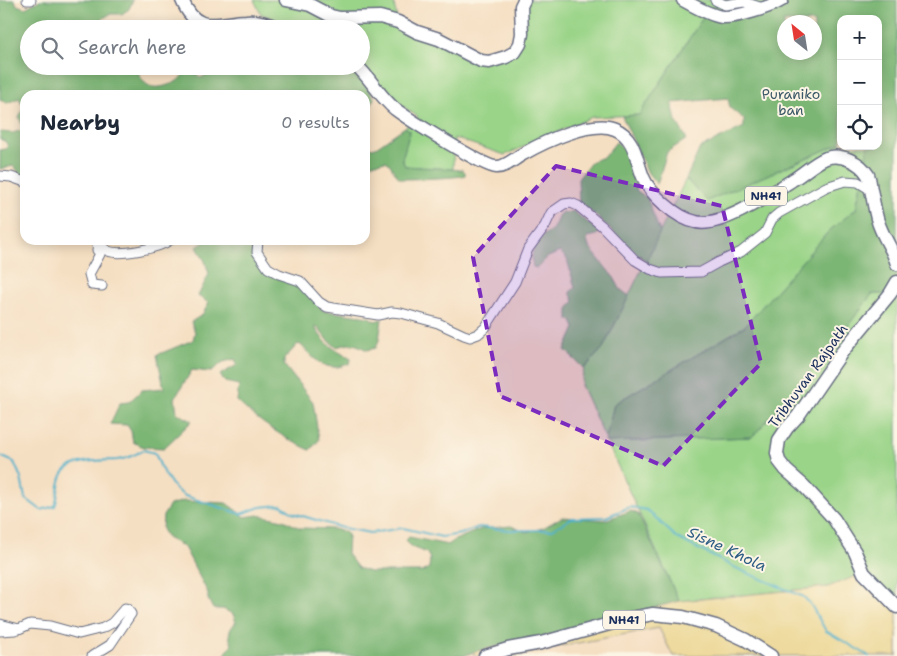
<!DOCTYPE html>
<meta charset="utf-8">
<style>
:root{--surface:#fff;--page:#f2f2f3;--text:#1f2937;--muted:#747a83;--line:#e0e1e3}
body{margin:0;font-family:"Shantell Sans",sans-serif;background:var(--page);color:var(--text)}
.controls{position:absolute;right:15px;top:15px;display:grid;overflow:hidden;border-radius:10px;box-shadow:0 2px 12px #0003}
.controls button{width:45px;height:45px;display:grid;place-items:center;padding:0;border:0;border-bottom:1px solid var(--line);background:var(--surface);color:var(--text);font:25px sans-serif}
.compass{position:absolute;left:777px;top:15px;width:45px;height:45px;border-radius:50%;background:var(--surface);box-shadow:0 2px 12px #0003;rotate:330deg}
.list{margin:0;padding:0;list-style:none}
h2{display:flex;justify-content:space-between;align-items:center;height:65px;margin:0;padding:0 20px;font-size:21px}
h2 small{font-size:16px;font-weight:400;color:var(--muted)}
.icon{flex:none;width:28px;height:28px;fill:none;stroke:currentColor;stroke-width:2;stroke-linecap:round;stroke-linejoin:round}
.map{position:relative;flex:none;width:897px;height:656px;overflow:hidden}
.search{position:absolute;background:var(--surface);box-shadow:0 2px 12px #0003;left:20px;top:20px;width:350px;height:55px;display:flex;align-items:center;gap:12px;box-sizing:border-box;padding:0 18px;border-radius:28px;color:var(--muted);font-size:19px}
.panel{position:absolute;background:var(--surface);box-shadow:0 2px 12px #0003;left:20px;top:90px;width:350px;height:155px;border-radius:15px}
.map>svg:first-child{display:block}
</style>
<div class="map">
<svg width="897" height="656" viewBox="0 0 897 656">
<rect width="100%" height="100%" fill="#fcf5e5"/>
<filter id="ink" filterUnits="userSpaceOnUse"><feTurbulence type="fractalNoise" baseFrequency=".02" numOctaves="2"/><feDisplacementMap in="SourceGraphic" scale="10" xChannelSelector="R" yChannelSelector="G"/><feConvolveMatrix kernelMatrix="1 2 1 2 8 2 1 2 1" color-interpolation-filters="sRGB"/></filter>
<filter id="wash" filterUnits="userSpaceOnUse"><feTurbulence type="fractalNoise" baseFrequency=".0096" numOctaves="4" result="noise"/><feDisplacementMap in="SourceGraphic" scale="20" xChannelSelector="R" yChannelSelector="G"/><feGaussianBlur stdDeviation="1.12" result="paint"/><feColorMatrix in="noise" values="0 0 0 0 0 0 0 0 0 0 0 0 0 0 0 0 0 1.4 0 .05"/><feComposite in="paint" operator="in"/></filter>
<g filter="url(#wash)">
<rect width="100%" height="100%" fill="#f5dfc2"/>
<path fill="#9ad488" stroke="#5a8273" d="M 254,0 L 393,0 L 398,22 L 481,61 L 515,52 L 524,0 L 723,0 L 708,10 L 639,115 L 592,117 L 505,155 L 454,138 L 453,169 L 405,166 L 402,159 L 410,131 L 405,127 L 418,117 L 391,98 L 361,65 L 361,29 L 294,29 L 278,20 L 261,14 Z
M 841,143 L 841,146 L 868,146 L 856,209 L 829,231 L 745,326 L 614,404 L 606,442 L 752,437 L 818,365 L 872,294 L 890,294 L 897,291 L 897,603 L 859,575 L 828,587 L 679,601 L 581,385 L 584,369 L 603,348 L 686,179 L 707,201 Z"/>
<path fill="#7bb674" stroke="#4b7269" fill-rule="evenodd" d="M 0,0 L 15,0 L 17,5 L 25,8 L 40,0 L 133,0 L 129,9 L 122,14 L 110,14 L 99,21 L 100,29 L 29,29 L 29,66 L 136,66 C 142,85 150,91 168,85 C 179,82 183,77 187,66 L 195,66 L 196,73 L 200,78 L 205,76 L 213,66 L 333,66 C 340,71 350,69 358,72 L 374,98 L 365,120 L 365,95 L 298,95 L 284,88 L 273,91 L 270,95 L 222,95 L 221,91 L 215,95 L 25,95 L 25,179 C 19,176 19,170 13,166 L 0,169 L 0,150 L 6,149 L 8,147 L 6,142 L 0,139 L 0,132 L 13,133 L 22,130 L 23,127 L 19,117 L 24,107 L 19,98 L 7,103 L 0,100 L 0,14 L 1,13 Z
M 723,0 L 897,0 L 897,291 L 890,294 L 872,294 L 818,365 L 752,437 L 605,442 L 614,404 L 745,326 L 829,231 L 856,209 L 868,146 L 878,146 L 878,19 L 841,19 L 841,143 L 707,201 L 686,179 L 700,148 L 744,127 L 744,119 L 730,108 L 728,98 L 672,103 L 676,121 L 687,139 L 667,152 L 657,184 L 648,173 L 622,116 L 639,115 L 708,10 ZM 784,22 L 814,22 L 814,52 L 784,52 Z
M 405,127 L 410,131 L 402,159 L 405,166 L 463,170 L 465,172 L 465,175 C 460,178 411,179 402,179 C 394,176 393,165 386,161 L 365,165 L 365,145 L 372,148 L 376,147 Z
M 616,142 L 621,146 L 626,153 L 637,191 L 647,198 L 660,232 L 646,262 C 622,243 604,220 579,203 L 578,179 L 592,161 L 604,157 Z
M 573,211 L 600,232 L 597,235 L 588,237 L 587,241 L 589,247 L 615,279 L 620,289 L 629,296 L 603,348 L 584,369 L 565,350 L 575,328 L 572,321 L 568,319 L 568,309 L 574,301 L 570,292 L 575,288 L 567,259 L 560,252 L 548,257 L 537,268 L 533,267 C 530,253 534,243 545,234 C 548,232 553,230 554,226 C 558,220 556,216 562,212 L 566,213 Z
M 206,240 L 252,240 L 250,249 L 263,268 L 273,276 L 298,285 L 324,311 L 369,317 L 375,321 L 382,319 L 379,340 L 376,348 L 367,350 C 353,342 351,343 336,347 L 325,337 L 317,327 L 315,327 C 323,343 335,350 351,359 L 350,363 C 327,374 316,361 301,345 L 298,344 L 284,359 L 284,365 L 313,402 L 319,440 L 310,450 C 282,437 259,422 237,401 L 239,385 L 225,382 L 220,375 L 237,365 L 235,359 L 223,362 L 211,372 L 192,370 L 175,398 L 177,413 L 192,421 L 164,448 L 144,447 L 133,442 L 131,431 L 127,425 L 110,424 L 120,403 L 129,402 L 142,390 L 164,388 L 157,355 L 193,340 L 195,332 L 191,322 L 202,315 L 209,303 L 198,296 L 209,274 L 205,261 L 197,247 L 206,241 Z
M 184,501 L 226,503 L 245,517 L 258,515 L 283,520 L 300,528 L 333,529 L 346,532 L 348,535 L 347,554 L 358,568 L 370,572 L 422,572 L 429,568 L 430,559 L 427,553 L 411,547 L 406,540 L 409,537 L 448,545 L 455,540 L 481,529 L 511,526 L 526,532 L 543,528 L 562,517 L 605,520 L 631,511 L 638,514 L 679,601 L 577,629 L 473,652 L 464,656 L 224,656 L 232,644 C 227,634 229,630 236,622 L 233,614 L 223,609 L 213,609 L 208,599 L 208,593 L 184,547 L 167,538 L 162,529 L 163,516 L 170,505 Z"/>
<path fill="#eeda9e" stroke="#84847e" d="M 859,575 L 897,603 L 897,656 L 673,656 L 659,628 L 556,647 L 517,656 L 474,656 L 473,652 L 577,629 L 679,601 L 828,587 Z"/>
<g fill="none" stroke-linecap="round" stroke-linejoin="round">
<path stroke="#4db1cc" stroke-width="2" d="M 0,456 L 14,462 L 21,478 L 25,498 L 41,510 L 55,506 C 59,496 57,481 64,472 C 74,459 103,461 117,460 C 127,459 135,455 143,450 L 155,453 L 162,470 L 175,489 L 185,496 L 241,514 L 260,507 L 281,505 L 293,513 L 339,527 L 370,533 L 403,528 L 442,537 L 461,534 L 479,527 L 508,530 L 551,530 L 572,518 L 606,517 L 630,507 L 647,510 L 677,538 L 738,569 L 804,597 L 811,605 L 826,631 L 869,656"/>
</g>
</g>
<g filter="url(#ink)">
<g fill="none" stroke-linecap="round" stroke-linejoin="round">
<defs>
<path id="minor" d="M 27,0 L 31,0
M 715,0 L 725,5 L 744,2 L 763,8
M 0,176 L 11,177 L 25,182
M 98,240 C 101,245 103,249 108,251 C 121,256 159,248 170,240
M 258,240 L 257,252 L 268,268 L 279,274 L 300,281 L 319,302 L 327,307 L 378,315 L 392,312 L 401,313 L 438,323 L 464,335 L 470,337 L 478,334 L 485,328 L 515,282 L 528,249 L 545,226 L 551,213 L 564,204 L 571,203 L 578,206 L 602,226 L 635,260 L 650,269 L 662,273 L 701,272 L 719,262 L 741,252 L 765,233 L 772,219 L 779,213 L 826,187 L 845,181 L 858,182 L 871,190
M 98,241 L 97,250 L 100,254 L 89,274 L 92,285 L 102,286
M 0,624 L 19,629 L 30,624 L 50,626 L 79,634 L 103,628 L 112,623 L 125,608 L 128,609 L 131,614 L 110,645 L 92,656
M 0,631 L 15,630"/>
<path id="highway" d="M 182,0 C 197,36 218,22 246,21 C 258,20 270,24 280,29
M 286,0 L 310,5 L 331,16 L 340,18 L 380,17 L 398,22 L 417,32 L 439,39 L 481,61 L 489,62 L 506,57 L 515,52 L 520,44 L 522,34 L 521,6 L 524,0
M 683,0 C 694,6 709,15 722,17 C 735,18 771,7 782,0
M 357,66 C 371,79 380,97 395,109 C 407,118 484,167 496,167 C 505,168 515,158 523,154 C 544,142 592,119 615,129 C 635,137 636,160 643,177 C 650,194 676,218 696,222 C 722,228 772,193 794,179 C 805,172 814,163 826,158 C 841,153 860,162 868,175 C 870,179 870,185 871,190 C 874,202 875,216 880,227 C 885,240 893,250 897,264
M 897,282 L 890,294 L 842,352 L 798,416 L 787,428 L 779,440 L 777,453 L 779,461 L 786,470 L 804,486 L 834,519 L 855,552 L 864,573 L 897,607
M 485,656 L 508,649 L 541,643 L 631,618 L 653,614 L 683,617 L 716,626 L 746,640 L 771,656"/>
</defs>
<use href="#minor" stroke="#676d81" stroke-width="11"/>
<use href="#highway" stroke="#676d81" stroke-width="15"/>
<use href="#minor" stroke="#fff" stroke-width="9"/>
<use href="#highway" stroke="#fff" stroke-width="12"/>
</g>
</g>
<path fill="#7b2cbf" fill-opacity="0.2" stroke="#7b2cbf" stroke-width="4" stroke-dasharray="10 6" stroke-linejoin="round" d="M 556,166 L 722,206 L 761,363 L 663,466 L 500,396 L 473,257 Z"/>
<g text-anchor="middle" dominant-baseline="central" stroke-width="4" stroke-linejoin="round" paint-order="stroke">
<g fill="#fcf5e5" stroke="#5e6a86" stroke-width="1">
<rect x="745" y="186.5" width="42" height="19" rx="4"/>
<rect x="603" y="610.5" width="42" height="19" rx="4"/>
</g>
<g font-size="12" font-weight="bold" fill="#1b2f5e">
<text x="766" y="196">NH41</text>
<text x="624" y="620">NH41</text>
</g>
<g font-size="14" fill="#3b5868" stroke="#fcf5e5">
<text x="791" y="94">Puraniko<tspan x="791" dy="16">ban</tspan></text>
</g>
<g font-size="14" fill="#1b2f5e" stroke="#fcf5e5">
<text transform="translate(808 376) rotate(-54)">Tribhuvan Rajpath</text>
</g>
<g font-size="15" font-style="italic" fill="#2c5c84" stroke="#fcf5e5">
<text transform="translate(727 549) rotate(25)">Sisne Khola</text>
</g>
</g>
</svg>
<div class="controls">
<button>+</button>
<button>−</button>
<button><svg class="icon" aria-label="locate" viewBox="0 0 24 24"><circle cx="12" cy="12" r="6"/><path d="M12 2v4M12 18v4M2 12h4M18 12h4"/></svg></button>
</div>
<svg class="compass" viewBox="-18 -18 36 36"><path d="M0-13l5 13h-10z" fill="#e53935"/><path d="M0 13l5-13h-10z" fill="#747a83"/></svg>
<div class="search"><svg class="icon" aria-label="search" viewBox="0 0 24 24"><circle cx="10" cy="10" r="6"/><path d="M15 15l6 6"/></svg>Search here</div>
<section class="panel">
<h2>Nearby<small>0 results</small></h2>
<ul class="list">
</ul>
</section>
</div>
